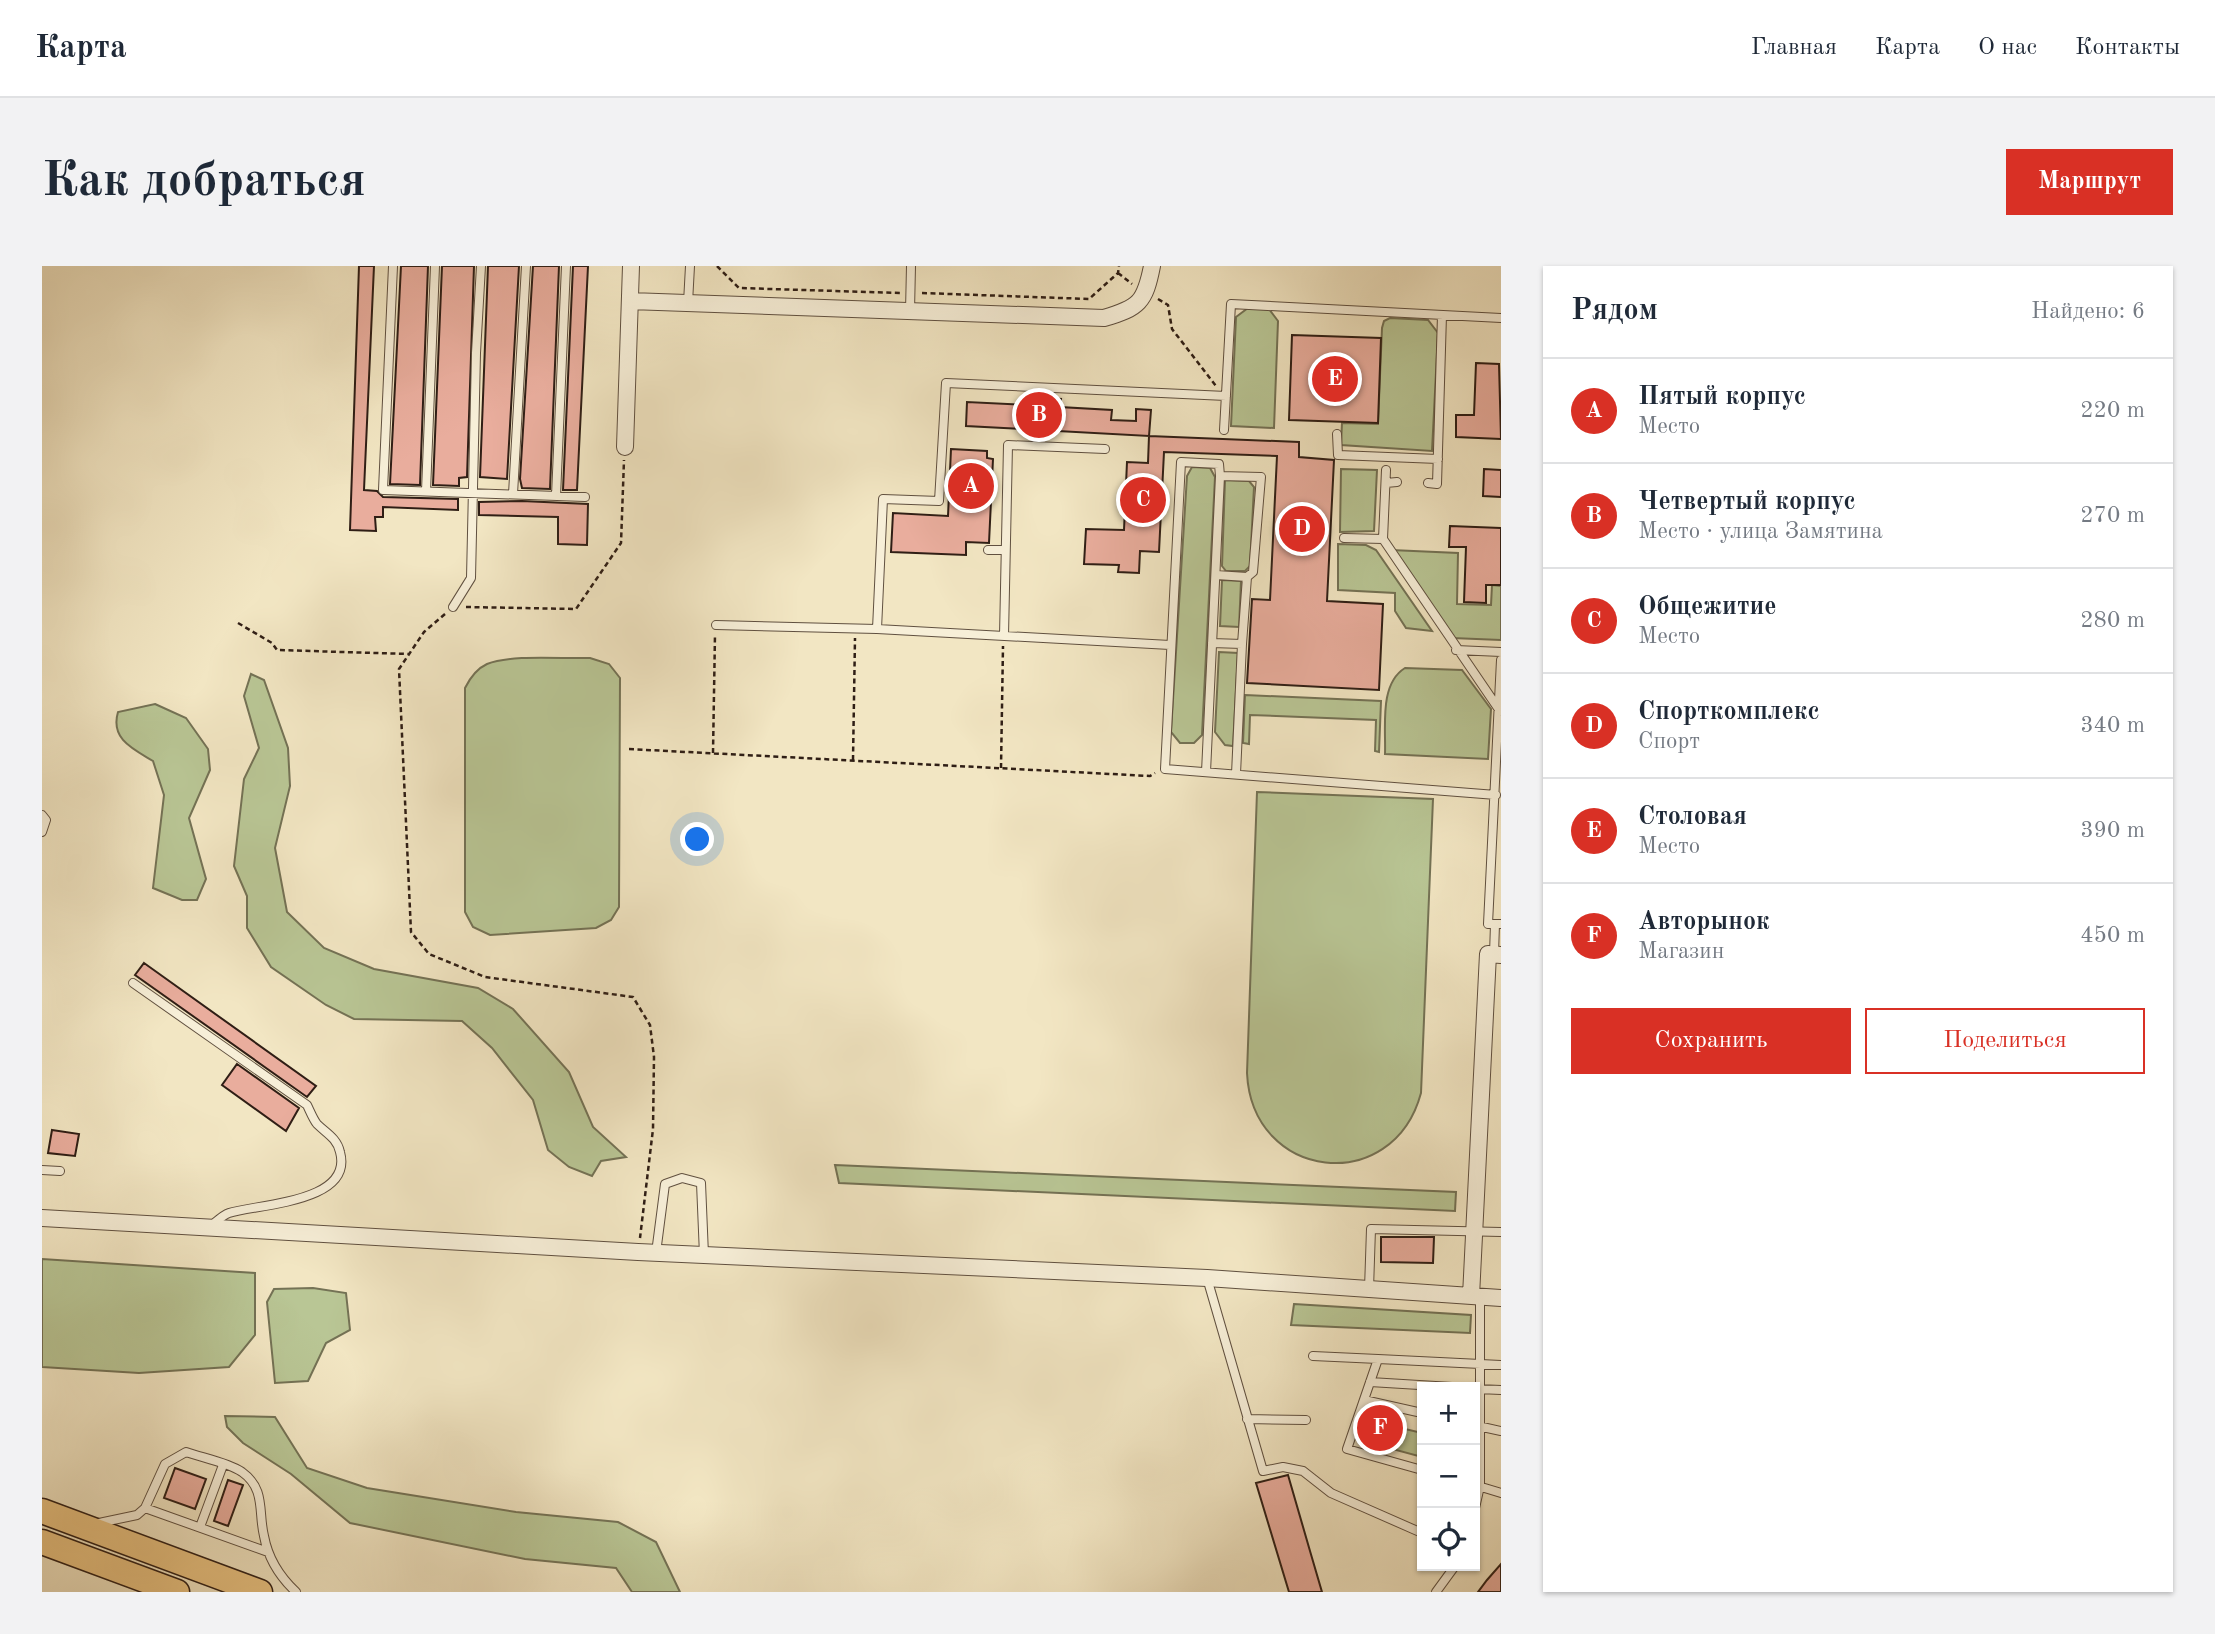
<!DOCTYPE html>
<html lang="ru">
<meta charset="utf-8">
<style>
:root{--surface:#fff;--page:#f2f2f3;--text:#1f2937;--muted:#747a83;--line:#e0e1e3;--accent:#d93025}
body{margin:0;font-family:"Old Standard TT",serif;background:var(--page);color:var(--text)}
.controls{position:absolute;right:21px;bottom:21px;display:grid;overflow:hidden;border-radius:0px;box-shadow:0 2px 5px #0004}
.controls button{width:63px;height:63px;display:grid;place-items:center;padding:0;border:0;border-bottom:2px solid var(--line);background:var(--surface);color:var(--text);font:35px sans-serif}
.you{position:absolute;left:656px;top:574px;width:24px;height:24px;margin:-18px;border:5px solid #fff;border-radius:50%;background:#1a73e8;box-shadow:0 0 0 10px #1a73e833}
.badge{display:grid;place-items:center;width:46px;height:46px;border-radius:50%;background:var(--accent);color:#fff;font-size:23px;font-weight:700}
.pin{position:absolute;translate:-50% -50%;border:4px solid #fff;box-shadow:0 2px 7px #0006}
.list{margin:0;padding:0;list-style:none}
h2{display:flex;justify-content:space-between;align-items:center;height:91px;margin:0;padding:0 28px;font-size:30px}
h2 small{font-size:23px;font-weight:400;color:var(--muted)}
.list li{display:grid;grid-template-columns:46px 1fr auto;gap:21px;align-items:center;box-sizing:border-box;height:105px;padding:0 28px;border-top:2px solid var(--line)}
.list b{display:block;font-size:26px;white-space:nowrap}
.list p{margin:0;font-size:23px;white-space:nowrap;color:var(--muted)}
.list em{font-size:23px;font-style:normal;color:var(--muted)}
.actions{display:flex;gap:14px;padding:21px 28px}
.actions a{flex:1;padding:16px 0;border:2px solid var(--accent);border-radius:0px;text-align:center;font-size:24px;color:var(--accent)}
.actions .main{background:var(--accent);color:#fff}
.icon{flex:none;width:38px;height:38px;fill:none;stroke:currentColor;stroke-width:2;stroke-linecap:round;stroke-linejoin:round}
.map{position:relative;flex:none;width:1459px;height:1326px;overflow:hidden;border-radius:0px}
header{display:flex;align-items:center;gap:42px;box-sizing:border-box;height:98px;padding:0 35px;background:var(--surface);border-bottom:2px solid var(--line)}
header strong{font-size:33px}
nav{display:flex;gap:38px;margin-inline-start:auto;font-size:24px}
.intro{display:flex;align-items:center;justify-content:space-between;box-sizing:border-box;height:168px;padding:0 42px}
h1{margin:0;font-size:49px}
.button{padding:18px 32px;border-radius:0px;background:var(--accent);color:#fff;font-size:24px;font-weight:700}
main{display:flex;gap:42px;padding:0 42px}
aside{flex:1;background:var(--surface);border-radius:0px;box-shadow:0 2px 5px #0004}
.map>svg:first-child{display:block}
</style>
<header>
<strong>Карта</strong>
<nav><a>Главная</a><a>Карта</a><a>О нас</a><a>Контакты</a></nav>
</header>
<div class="intro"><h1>Как добраться</h1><a class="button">Маршрут</a></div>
<main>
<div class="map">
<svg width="1459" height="1326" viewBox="0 0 1459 1326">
<rect width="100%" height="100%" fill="#f2e6c3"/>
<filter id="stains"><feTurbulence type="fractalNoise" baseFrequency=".00286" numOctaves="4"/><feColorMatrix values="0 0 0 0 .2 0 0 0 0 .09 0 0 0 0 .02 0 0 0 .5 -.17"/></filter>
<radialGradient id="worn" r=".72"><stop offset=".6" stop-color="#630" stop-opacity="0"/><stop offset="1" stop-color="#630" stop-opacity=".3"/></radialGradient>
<path fill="#b9c695" stroke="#747255" stroke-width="2" d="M 1206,42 L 1227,43 L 1236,55 L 1232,162 L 1189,160 L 1194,51 Z
M 1348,52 L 1386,54 L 1396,67 L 1390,185 L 1299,179 L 1300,157 L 1336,158 L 1340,62 L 1342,55 Z
M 1150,201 L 1168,202 L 1173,211 L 1160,469 L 1152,477 L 1138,477 L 1129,466 L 1145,210 Z
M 1299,203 L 1335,204 L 1332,265 L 1298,266 Z
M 1183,214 L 1207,215 L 1212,221 L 1208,300 L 1203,305 L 1184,305 L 1180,300 Z
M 1296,278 L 1324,279 L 1334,284 L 1390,365 L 1364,362 L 1353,345 L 1353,327 L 1296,324 Z
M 1349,284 L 1416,287 L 1415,338 L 1449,339 L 1450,319 L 1459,320 L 1459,374 L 1410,372 Z
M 1180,314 L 1199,315 L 1197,361 L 1178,360 Z
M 1177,386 L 1196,387 L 1191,480 L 1183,479 L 1173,466 Z
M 548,392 L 567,398 L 578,412 L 577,641 L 569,654 L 554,662 L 448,669 L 431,661 L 423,646 L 423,422 C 428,412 434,403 445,398 C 470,388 520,393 548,392 Z
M 1363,402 L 1420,404 L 1449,443 L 1446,493 L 1343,488 C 1344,461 1337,418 1363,402 Z
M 209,408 L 222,414 L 246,482 L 248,520 L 233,582 L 245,646 L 282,682 L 332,703 L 436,722 L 471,743 L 527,806 L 551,861 L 584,891 L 559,895 L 550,910 L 527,901 L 506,884 L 491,834 L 450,782 L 420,755 L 312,753 L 284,739 L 229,701 L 205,662 L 205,630 L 192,600 L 202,513 L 217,482 L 202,430 Z
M 1203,429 L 1339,435 L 1337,486 L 1333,485 L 1334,454 L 1208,449 L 1207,478 L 1201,477 Z
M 113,438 L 144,452 L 166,483 L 168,504 L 147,552 L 164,613 L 155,634 L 140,634 L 111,622 L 122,529 L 111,495 C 91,483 68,473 76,446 Z
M 1215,526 L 1391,533 L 1379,827 C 1351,931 1210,915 1205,807 Z
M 793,899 L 1414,926 L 1413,945 L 797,917 Z
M 0,993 L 213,1007 L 213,1069 L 187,1101 L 97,1107 L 0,1101 Z
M 271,1022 L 304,1027 L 308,1064 L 284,1077 L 266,1115 L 233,1117 L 225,1036 L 232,1023 Z
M 1252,1038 L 1429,1049 L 1428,1067 L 1249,1059 Z
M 183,1150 L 233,1151 L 265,1202 L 325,1222 L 474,1246 L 576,1256 L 614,1276 L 638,1326 L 590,1326 L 574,1302 L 483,1293 L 308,1257 L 249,1208 L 201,1177 L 185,1161 Z
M 1334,1156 L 1380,1167 L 1380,1191 L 1328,1177 L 1323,1167 L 1326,1159 Z"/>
<path fill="#e9ad9d" stroke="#2f1e15" stroke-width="2" d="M 317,0 L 332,0 L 322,224 L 335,225 L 341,231 L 416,233 L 416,244 L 341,241 L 341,251 L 333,251 L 334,265 L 308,264 Z
M 359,0 L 386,0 L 378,219 L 348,218 Z
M 400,0 L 432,0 L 425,211 L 417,212 L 417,220 L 391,219 Z
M 446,0 L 477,0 L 465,213 L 438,211 Z
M 491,0 L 517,0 L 508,223 L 480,222 L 478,213 Z
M 531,0 L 546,0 L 535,224 L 521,224 Z
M 1250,69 L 1339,72 L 1336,157 L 1247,154 Z
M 1434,97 L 1457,98 L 1459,173 L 1414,171 L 1414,149 L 1432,149 Z
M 1003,132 L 1019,133 L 1018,141 L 1070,144 L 1069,154 L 1094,155 L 1094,143 L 1109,144 L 1107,170 L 924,160 L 925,136 L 1003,140 Z
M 1107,170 L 1257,176 L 1257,191 L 1292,194 L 1285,335 L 1341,338 L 1337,424 L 1205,417 L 1210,333 L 1228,334 L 1235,190 L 1122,186 L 1117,286 L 1098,285 L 1097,307 L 1076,306 L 1077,299 L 1042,298 L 1044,263 L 1082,264 L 1085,196 L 1106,197 Z
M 909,183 L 945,185 L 945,192 L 951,193 L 947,277 L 924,276 L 924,289 L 849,286 L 851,247 L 906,250 Z
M 1442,203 L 1459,204 L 1459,231 L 1441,230 Z
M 480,235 L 546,238 L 545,279 L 516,278 L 516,251 L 437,249 L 437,236 Z
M 1408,260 L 1459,262 L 1459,319 L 1444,319 L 1444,337 L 1422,336 L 1424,281 L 1407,281 Z
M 102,697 L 274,820 L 265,831 L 93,709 Z
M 195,798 L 257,842 L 244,865 L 180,819 Z
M 10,864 L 37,868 L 33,890 L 6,887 Z
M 1339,971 L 1392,971 L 1391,997 L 1339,996 Z
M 133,1202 L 164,1213 L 153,1243 L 122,1232 Z
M 1246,1209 L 1268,1285 L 1280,1326 L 1247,1326 L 1214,1217 Z
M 186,1214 L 201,1219 L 186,1260 L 172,1255 Z
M 1459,1298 L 1459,1326 L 1436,1326 L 1445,1314 Z"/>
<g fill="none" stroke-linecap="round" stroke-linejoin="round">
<defs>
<path id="lane" d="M 351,0 L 341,224 L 543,231
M 646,37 L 648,0
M 868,45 L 869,0
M 1182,164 L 1189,38 L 1459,52
M 1295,168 L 1296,189 L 1396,193
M 1344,204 L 1341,273 L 1458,445
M 1344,217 L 1355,216
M 1386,217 L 1395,218 L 1400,49
M 384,225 L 393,0
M 471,228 L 484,0
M 514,230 L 524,0
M 1302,272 L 1341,273
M 946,284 L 962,284
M 1174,309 L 1205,311 L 1211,306 L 1219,211 L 1178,210
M 411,341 L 429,312 L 434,87 L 439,0
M 674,359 L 835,363 L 1128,379
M 835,363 L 841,233 L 897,235 L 904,117 L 1184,130
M 962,370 L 966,179 L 1063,183
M 1170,377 L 1200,378 L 1194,508
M 1200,378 L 1205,311
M 1414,384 L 1459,386
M 1459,394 L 1446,658 L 1459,658
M 1164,506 L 1178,210 L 1177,198 L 1139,196 L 1123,503 L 1454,529
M 0,549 L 4,554 L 0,566
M 1452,688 L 1453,658
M 91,717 L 265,839 C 268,845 271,853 275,858 C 284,867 295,872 298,886 C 312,937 215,938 187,947 C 181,949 175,955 170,959
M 0,904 L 18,905
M 614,987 L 623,918 L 640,912 L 659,917 L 662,989
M 1165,1012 L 1221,1205 L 1241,1201 L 1261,1205 L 1289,1227 L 1380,1267
M 1327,1023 L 1329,963 L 1459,966
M 1271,1090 L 1336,1093
M 1328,1116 L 1410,1121
M 1436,1123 L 1459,1124
M 1322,1134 L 1380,1147
M 1205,1153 L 1264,1154
M 1436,1160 L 1459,1165
M 1380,1204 L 1305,1183 L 1336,1093 L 1459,1099
M 1436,1220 L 1459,1227
M 103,1242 L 226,1286
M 1433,1242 L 1438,1220 L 1438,1031
M 57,1257 L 95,1249 L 103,1242 L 123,1198 L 144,1186 C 161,1192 185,1196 200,1206 C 224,1223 216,1246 222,1270 C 226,1292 238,1311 254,1326
M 158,1261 L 181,1199
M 1394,1326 L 1413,1300"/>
<path id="street" d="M 588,35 L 1062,52 C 1097,42 1103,36 1110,0
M 583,181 L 589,0
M 0,952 L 596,986 L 1165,1012 L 1459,1032
M 1429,1030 L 1446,688 L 1459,689"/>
<path id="primary" d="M 0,1245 L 218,1326
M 0,1276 L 135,1326"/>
</defs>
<use href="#lane" stroke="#605040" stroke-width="10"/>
<use href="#street" stroke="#605040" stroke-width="18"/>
<use href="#primary" stroke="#2f1e15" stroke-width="27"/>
<path stroke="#2f1e15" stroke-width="2.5" stroke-dasharray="5 3.5" stroke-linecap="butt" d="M 675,0 L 697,22 L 859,27
M 1076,7 L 1090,18
M 880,27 L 1047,33 L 1076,7 L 1077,0
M 1116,33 L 1126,39 L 1130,63 L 1174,120
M 424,341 L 534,343 L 579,277 L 582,194
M 403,348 L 382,366 L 357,403 L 369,666 L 387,688 L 443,711 L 591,731 L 608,759 L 612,791 L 611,863 L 598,972
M 196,357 L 230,377 L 235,384 L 367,388
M 587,483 L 1108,510 L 1113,507
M 671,487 L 673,368
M 811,494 L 813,372
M 959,502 L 961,380"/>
<use href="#lane" stroke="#f7efd8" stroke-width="8"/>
<use href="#street" stroke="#f7efd8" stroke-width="16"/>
<use href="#primary" stroke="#e9c382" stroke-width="24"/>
</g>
<rect width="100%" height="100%" filter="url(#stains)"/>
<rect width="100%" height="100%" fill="url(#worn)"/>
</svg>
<div class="controls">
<button>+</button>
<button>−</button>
<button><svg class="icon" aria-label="locate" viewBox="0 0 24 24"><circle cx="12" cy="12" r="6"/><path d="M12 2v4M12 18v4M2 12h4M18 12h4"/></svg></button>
</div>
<div class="you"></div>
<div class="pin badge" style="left:929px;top:220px">A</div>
<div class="pin badge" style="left:997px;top:149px">B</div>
<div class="pin badge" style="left:1101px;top:234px">C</div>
<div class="pin badge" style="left:1260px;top:263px">D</div>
<div class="pin badge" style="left:1293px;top:113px">E</div>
<div class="pin badge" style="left:1338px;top:1162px">F</div>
</div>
<aside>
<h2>Рядом<small>Найдено: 6</small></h2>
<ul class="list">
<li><span class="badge">A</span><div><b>Пятый корпус</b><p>Место</p></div><em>220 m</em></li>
<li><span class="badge">B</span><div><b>Четвертый корпус</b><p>Место · улица Замятина</p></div><em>270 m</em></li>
<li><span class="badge">C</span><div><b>Общежитие</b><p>Место</p></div><em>280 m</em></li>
<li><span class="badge">D</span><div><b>Спорткомплекс</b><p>Спорт</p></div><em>340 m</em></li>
<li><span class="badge">E</span><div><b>Столовая</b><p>Место</p></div><em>390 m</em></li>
<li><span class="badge">F</span><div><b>Авторынок</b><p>Магазин</p></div><em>450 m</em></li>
</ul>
<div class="actions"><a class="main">Сохранить</a><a>Поделиться</a></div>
</aside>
</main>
